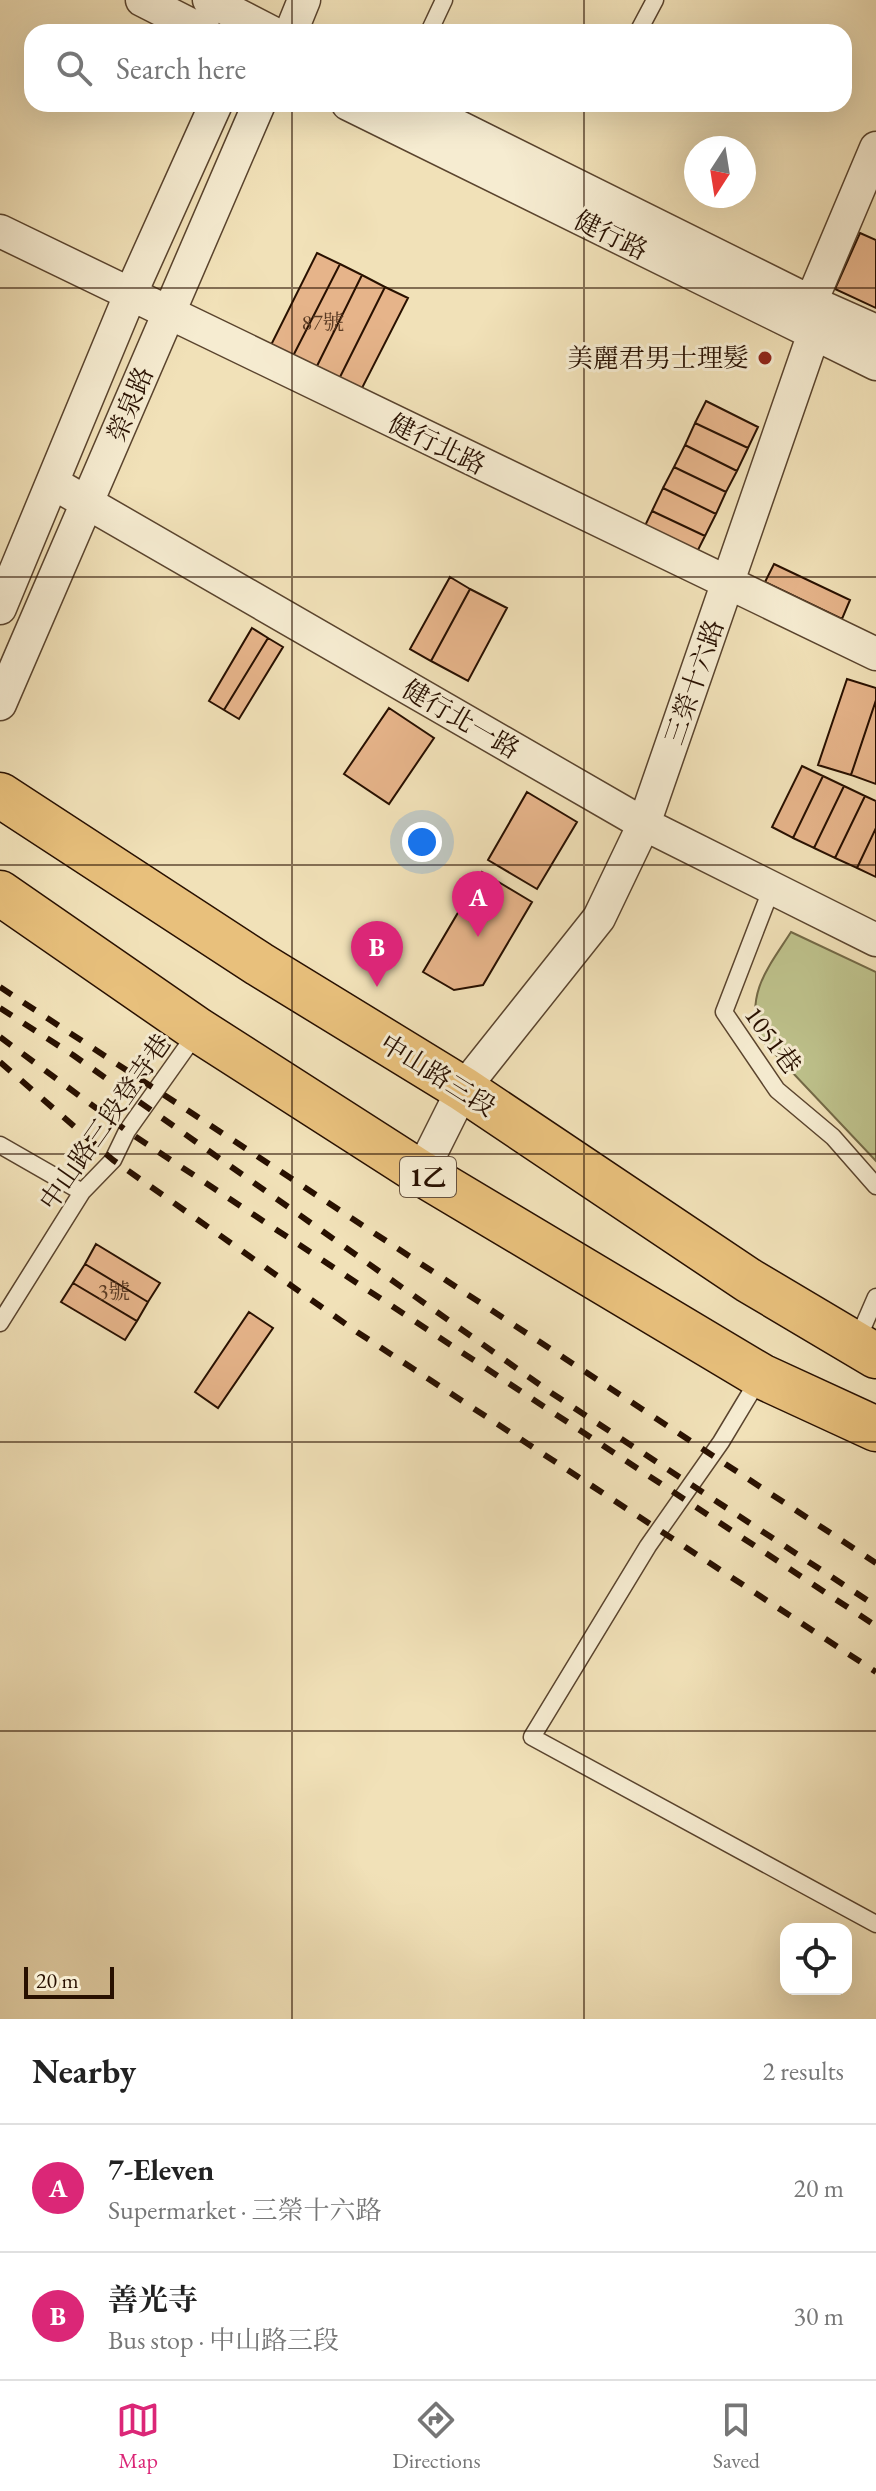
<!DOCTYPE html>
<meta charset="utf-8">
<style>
:root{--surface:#fff;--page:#f2f2f2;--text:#222;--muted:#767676;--line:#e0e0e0;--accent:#db2777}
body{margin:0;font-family:"EB Garamond","Noto Serif TC",serif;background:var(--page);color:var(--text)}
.controls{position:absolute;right:24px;bottom:24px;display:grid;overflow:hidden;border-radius:16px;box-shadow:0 8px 32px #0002}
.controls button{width:72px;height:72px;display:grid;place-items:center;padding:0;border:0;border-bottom:2px solid var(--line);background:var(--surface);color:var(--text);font:40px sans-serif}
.compass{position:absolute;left:684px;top:136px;width:72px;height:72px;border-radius:50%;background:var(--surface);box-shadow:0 8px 32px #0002;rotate:192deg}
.scale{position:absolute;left:24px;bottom:20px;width:90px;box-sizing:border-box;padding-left:8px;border:4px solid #281000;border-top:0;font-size:22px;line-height:28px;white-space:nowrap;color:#281000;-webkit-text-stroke:6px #f6ecd1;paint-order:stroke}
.you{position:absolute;left:422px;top:842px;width:28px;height:28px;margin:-20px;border:6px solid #fff;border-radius:50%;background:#1a73e8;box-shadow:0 0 0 12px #1a73e833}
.badge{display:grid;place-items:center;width:52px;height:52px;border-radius:50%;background:var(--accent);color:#fff;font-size:26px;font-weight:700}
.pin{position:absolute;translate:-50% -66px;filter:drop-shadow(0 2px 4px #0008)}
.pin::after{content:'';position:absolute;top:42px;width:28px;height:24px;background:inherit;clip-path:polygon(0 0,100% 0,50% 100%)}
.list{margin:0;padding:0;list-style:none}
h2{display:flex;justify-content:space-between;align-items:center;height:104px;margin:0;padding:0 32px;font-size:34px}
h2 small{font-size:26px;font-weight:400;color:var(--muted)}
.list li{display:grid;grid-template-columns:52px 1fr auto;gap:24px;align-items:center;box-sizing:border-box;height:128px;padding:0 32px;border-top:2px solid var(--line)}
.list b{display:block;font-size:30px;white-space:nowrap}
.list p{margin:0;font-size:26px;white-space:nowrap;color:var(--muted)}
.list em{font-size:26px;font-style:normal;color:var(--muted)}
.icon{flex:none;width:44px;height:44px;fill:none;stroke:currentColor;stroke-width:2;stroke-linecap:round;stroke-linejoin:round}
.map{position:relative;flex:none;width:876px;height:2019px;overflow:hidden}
.search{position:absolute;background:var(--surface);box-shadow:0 8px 32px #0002;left:24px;right:24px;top:24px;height:88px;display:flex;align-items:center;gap:20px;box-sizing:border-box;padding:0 28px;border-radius:24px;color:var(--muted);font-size:30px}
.sheet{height:360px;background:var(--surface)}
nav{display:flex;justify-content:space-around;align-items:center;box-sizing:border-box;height:112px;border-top:2px solid var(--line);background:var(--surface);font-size:22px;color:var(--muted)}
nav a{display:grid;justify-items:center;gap:4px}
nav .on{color:var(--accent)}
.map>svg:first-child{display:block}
</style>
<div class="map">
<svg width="876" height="2019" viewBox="0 0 876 2019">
<rect width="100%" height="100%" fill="#f1e1b8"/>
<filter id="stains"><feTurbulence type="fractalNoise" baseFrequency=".0025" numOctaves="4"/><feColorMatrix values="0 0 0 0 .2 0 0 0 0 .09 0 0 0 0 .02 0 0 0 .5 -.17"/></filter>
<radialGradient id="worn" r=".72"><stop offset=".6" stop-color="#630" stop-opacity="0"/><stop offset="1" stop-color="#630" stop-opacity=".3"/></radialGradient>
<path fill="#bec28c" stroke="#736946" stroke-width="2" d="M 791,932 L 876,972 L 876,1161 L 758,1036 C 747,991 768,968 791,932 Z"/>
<path fill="#e6b48a" stroke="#281000" stroke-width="2" d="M 860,233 L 876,240 L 876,308 L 835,289 Z
M 317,253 L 340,264 L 293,356 L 271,345 Z
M 340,264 L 362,275 L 316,368 L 293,356 Z
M 362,275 L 385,287 L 339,379 L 316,368 Z
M 385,287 L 408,298 L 361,390 L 339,379 Z
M 706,401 L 758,427 L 748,448 L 695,423 Z
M 695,423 L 748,448 L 737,471 L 685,445 Z
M 685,445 L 737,471 L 726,492 L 674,467 Z
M 674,467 L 726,492 L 716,514 L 663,488 Z
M 663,488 L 716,514 L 705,536 L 652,511 Z
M 652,511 L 705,536 L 694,558 L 642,532 Z
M 774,564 L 850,600 L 842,619 L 765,582 Z
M 450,577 L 470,589 L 431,661 L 410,649 Z
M 470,589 L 507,608 L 468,681 L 431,661 Z
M 252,628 L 268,638 L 224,710 L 209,701 Z
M 268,638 L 283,647 L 239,719 L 224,710 Z
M 847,679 L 876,688 L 876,700 L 851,775 L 818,765 Z
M 876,700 L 876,784 L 851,775 Z
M 389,708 L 434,738 L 389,804 L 344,774 Z
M 802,766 L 823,776 L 793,838 L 772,827 Z
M 823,776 L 844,786 L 814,848 L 793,838 Z
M 844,786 L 865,796 L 835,858 L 814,848 Z
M 527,792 L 577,822 L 537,889 L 488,860 Z
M 865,796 L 876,801 L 876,828 L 857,868 L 835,858 Z
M 876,828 L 876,877 L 857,868 Z
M 482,872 L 532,902 L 483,985 L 454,990 L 423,972 Z
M 96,1244 L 160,1283 L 148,1302 L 85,1264 Z
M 85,1264 L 148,1302 L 137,1321 L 73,1283 Z
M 73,1283 L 137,1321 L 125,1340 L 61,1302 Z
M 249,1312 L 273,1328 L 218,1408 L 195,1392 Z"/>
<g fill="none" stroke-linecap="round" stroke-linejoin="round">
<defs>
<path id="lane" d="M 429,32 L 444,0
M 638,32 L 655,0
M 771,890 L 724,1012 L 777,1090 L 833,1137 L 876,1186
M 0,1145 L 82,1192
M 0,1323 L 82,1192 L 113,1160 L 127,1131 L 198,1031
M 856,1343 L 876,1297
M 760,1377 L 721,1442 L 648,1546 L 532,1737 L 876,1924"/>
<path id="street" d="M 142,0 L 205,32
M 209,0 L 271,32
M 291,32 L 304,0
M 348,104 L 876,364
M 413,104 L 811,302 L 876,331
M 0,231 L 876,654
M 53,483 L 644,824 L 876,940
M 0,608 L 130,295 L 216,104
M 0,704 L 259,104
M 421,1173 L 463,1089 L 599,918 L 644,824 L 813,336 L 811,302 L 876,148"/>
<path id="primary" d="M 0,795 L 259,964 L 463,1089 L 748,1280 L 876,1356
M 0,893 L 198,1030 L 421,1173 L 761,1376 L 876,1429"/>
</defs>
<use href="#lane" stroke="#5a442e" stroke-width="19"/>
<use href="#street" stroke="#5a442e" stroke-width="35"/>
<use href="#primary" stroke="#281000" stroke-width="47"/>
<use href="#lane" stroke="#f6ecd1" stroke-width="16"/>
<use href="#street" stroke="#f6ecd1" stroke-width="32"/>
<use href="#primary" stroke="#e8c07c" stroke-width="44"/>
<path stroke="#281000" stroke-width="6" stroke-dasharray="14 14" stroke-linecap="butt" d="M 0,987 L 876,1563
M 0,1008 L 73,1055 L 553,1394 L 876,1606
M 0,1037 L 127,1131 L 876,1626
M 0,1062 L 113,1160 L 357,1332 L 876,1672"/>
</g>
<path fill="none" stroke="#281000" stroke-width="2" stroke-opacity="0.55" d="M 292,0 L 292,32M 584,0 L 584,32M 292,104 L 292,2019M 584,104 L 584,2019M 0,288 L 876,288M 0,577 L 876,577M 0,865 L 876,865M 0,1154 L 876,1154M 0,1442 L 876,1442M 0,1731 L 876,1731"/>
<circle fill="#8f2418" stroke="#f6ecd1" stroke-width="3" cx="765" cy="358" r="8"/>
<g text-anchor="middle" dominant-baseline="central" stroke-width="6" stroke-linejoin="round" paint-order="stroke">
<g font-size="22" fill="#583922">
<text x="323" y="322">87號</text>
<text x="114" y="1291">3號</text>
</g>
<rect fill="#f6ecd1" stroke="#66523f" stroke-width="2" x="400" y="1157" width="56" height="40" rx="6"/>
<g font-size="24" font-weight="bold" fill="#281000">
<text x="428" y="1177">1乙</text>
</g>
<g font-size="26" fill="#281000" stroke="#f6ecd1">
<text transform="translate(611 235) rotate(26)">健行路</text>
<text transform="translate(130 404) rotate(-67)">榮泉路</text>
<text transform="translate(437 444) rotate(26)">健行北路</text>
<text transform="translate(694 682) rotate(-71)">三榮十六路</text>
<text transform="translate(461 719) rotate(30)">健行北一路</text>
<text transform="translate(773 1040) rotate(54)">1051巷</text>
<text transform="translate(438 1075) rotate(32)">中山路三段</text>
<text transform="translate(105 1122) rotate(-55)">中山路三段登寺巷</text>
</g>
<g font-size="26" fill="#281000" stroke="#f6ecd1" text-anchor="end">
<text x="749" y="358">美麗君男士理髮</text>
</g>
</g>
<rect width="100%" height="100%" filter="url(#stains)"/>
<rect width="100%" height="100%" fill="url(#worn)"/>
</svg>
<div class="controls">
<button><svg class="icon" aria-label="locate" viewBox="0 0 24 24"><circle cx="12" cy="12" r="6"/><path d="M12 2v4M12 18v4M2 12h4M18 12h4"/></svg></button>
</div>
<svg class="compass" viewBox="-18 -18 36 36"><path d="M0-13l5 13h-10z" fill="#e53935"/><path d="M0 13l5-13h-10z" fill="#767676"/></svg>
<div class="scale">20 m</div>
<div class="you"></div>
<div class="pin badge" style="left:478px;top:937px">A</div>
<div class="pin badge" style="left:377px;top:987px">B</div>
<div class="search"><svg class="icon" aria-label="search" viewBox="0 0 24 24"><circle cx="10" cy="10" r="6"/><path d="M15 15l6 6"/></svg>Search here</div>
</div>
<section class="sheet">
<h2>Nearby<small>2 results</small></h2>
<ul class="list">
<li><span class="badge">A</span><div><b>7-Eleven</b><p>Supermarket · 三榮十六路</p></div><em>20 m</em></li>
<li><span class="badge">B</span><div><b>善光寺</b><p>Bus stop · 中山路三段</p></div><em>30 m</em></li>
</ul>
</section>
<nav>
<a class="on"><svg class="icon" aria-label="map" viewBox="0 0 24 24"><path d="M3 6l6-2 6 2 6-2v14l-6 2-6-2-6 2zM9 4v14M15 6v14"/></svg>Map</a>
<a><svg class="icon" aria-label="directions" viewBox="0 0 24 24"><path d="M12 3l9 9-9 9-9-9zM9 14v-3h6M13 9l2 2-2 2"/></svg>Directions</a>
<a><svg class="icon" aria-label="saved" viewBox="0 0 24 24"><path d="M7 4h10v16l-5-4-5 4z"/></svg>Saved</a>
</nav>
